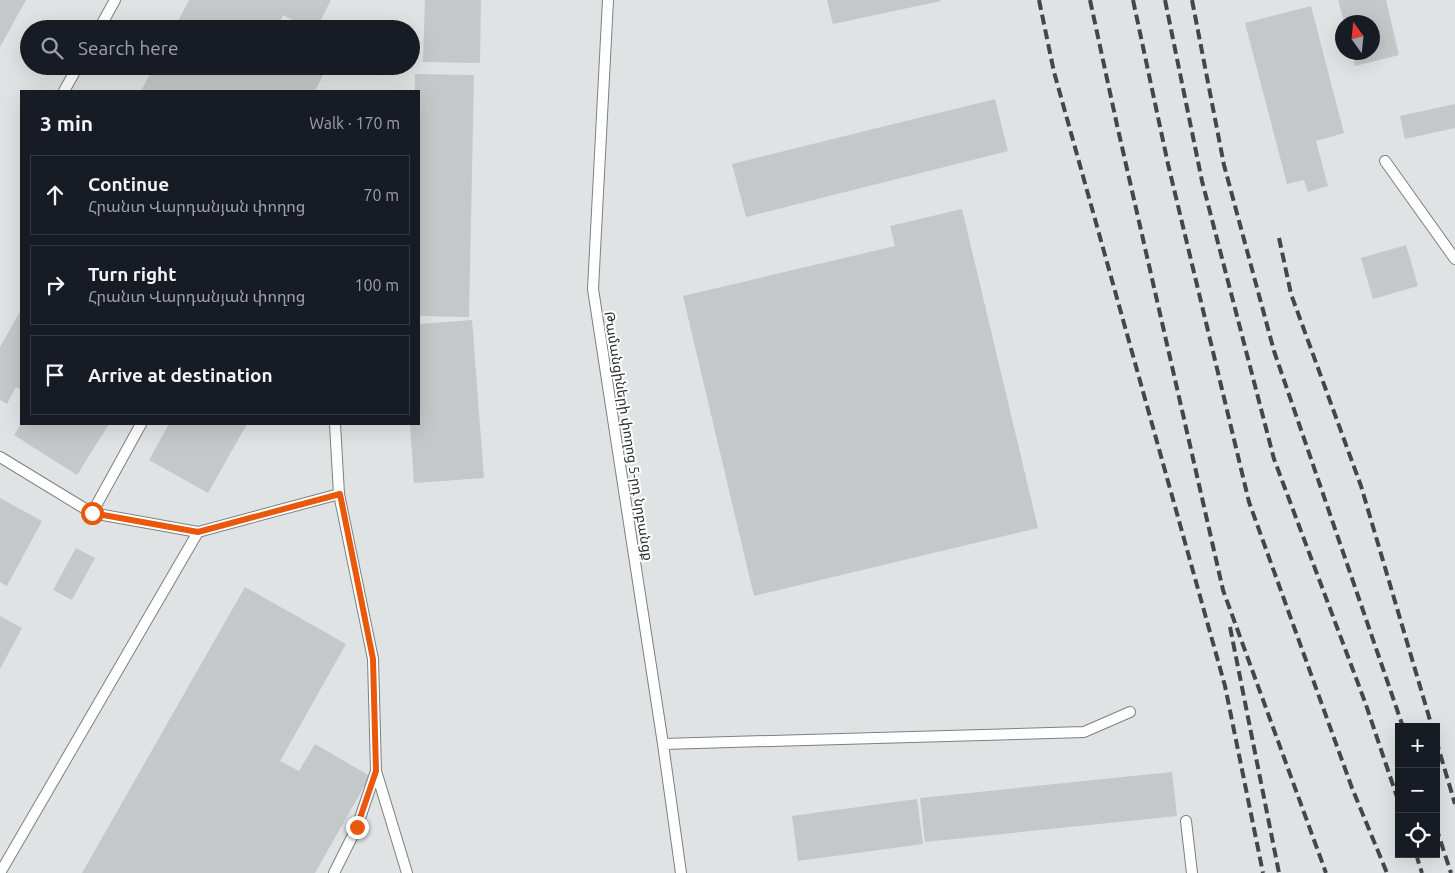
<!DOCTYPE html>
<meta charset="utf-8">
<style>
:root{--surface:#171b24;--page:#20242c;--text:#f1f3f6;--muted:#9ea1a6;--line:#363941}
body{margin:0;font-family:Ubuntu,"Noto Sans Armenian",sans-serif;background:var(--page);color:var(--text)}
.controls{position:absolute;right:15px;bottom:15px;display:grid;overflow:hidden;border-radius:0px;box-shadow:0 5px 20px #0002}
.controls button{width:45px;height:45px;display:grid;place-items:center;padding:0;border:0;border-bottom:1px solid var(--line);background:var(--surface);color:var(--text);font:25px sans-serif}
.compass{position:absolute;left:1335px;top:15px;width:45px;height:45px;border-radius:50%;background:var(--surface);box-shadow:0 5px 20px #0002;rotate:345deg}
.stop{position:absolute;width:15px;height:15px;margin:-11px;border:4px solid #ea580c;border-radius:50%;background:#fff}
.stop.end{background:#ea580c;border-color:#fff;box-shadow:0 1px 5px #0008}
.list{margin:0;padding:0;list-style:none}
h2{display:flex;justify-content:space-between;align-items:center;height:65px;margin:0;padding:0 20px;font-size:21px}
h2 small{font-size:16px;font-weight:400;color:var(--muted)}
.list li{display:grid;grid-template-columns:32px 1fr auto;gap:15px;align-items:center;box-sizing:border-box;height:80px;margin:0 10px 10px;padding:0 10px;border:1px solid var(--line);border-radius:0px}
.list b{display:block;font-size:19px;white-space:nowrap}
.list p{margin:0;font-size:16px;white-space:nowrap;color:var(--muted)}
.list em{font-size:16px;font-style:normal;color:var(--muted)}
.icon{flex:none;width:28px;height:28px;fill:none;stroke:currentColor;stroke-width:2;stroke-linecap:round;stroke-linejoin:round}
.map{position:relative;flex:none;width:1455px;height:873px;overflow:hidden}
.search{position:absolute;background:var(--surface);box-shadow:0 5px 20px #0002;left:20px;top:20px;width:400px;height:55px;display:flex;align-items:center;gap:12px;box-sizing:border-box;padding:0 18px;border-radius:28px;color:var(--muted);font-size:19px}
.panel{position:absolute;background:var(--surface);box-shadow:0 5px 20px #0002;left:20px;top:90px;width:400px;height:335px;border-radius:0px}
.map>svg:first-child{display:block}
</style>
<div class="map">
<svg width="1455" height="873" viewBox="0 0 1455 873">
<rect width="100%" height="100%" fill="#dfe3e3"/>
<path fill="#c4c8c9" d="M 0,0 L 26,0 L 0,47 Z
M 189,0 L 331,0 L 316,29 L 309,29 L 283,15 L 276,29 L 174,29 Z
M 425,0 L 481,0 L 480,63 L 423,62 Z
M 827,0 L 941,0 L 941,1 L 833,24 Z
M 1338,0 L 1386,0 L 1399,55 L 1355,66 L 1352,52 L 1372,52 L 1372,22 L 1344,22 Z
M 1311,6 L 1344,133 L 1316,141 L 1328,186 L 1308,192 L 1304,180 L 1287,184 L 1245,23 Z
M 154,66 L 321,66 L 326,69 L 315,91 L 141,91 Z
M 415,74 L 474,75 L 469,317 L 419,316 L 419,91 L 415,91 Z
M 995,99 L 1008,151 L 746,217 L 732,164 Z
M 1455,104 L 1455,128 L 1405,139 L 1400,116 Z
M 962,209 L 1038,528 L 754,596 L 683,296 L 895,246 L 890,226 Z
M 1406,245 L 1418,286 L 1373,299 L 1361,258 Z
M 21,310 L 21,390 L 16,387 L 7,404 L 0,400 L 0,347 Z
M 472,320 L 484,478 L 414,483 L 410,424 L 419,424 L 419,324 Z
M 21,424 L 109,424 L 77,475 L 14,435 Z
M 169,424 L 247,424 L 208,493 L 149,460 Z
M 0,498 L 42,521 L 7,586 L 0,582 Z
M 76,548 L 95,558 L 72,600 L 53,590 Z
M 245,587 L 346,644 L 280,761 L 299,771 L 315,744 L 370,776 L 315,873 L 82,873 Z
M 0,616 L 22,628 L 0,669 Z
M 1172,772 L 1177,816 L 925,842 L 920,798 Z
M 917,799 L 923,844 L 798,861 L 792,816 Z"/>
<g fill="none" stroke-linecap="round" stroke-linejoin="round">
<defs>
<path id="lane" d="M 608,0 L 593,289 L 663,744 L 681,873
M 99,29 L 115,0
M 64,91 L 78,66
M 1385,161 L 1455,259
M 335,424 L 339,494
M 0,457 L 92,513 L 198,532 L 339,494 L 373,659 L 376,771 L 357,827 L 334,873
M 92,513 L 141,424
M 663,744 L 1084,732 L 1130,712
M 376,771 L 407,873
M 1186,821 L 1192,873
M 0,873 L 198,532"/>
</defs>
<use href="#lane" stroke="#7d8081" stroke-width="12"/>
<use href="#lane" stroke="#fff" stroke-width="10"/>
<path stroke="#454747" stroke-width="4" stroke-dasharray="10 5" stroke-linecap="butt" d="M 1039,0 L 1054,72 L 1225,686 L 1263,873
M 1090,0 L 1117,125 L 1223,590 L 1326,873
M 1133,0 L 1168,164 L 1249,502 L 1352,788 L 1387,873
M 1165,0 L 1202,181 L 1274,459 L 1365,702 L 1399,803
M 1192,0 L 1224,165 L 1274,351 L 1403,727
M 1279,238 L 1291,294 L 1361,486 L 1432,727
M 1230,627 L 1279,873
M 1436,740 L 1455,804
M 1436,827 L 1451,873
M 1416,854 L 1422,873"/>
</g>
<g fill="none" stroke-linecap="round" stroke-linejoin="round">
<path stroke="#ea580c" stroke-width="6" d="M 92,513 L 198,532 L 340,494 L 373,659 L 376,771 L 357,827"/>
</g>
<g text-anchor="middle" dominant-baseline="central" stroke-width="4" stroke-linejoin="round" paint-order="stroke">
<g font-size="14" fill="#2c2e2e" stroke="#fff">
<text transform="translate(629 436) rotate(81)">Թամանցիների փողոց 5-րդ նրբանցք</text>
</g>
</g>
</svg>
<div class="controls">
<button>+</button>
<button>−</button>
<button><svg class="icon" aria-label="locate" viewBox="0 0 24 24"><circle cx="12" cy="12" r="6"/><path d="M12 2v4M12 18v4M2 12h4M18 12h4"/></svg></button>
</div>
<svg class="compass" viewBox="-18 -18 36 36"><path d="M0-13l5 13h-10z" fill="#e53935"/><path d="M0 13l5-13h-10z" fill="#9ea1a6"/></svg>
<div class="stop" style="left:92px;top:513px"></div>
<div class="stop end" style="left:357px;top:827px"></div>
<div class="search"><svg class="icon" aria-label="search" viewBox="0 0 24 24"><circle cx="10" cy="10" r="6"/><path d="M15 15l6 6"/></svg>Search here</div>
<section class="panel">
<h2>3 min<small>Walk · 170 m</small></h2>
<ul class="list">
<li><svg class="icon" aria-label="ahead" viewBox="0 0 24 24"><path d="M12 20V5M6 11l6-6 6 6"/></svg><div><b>Continue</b><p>Հրանտ Վարդանյան փողոց</p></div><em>70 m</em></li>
<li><svg class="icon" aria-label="right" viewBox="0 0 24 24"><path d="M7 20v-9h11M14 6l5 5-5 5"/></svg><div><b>Turn right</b><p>Հրանտ Վարդանյան փողոց</p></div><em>100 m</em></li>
<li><svg class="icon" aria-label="arrive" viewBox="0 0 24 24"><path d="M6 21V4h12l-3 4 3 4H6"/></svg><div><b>Arrive at destination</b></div></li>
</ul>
</section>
</div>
